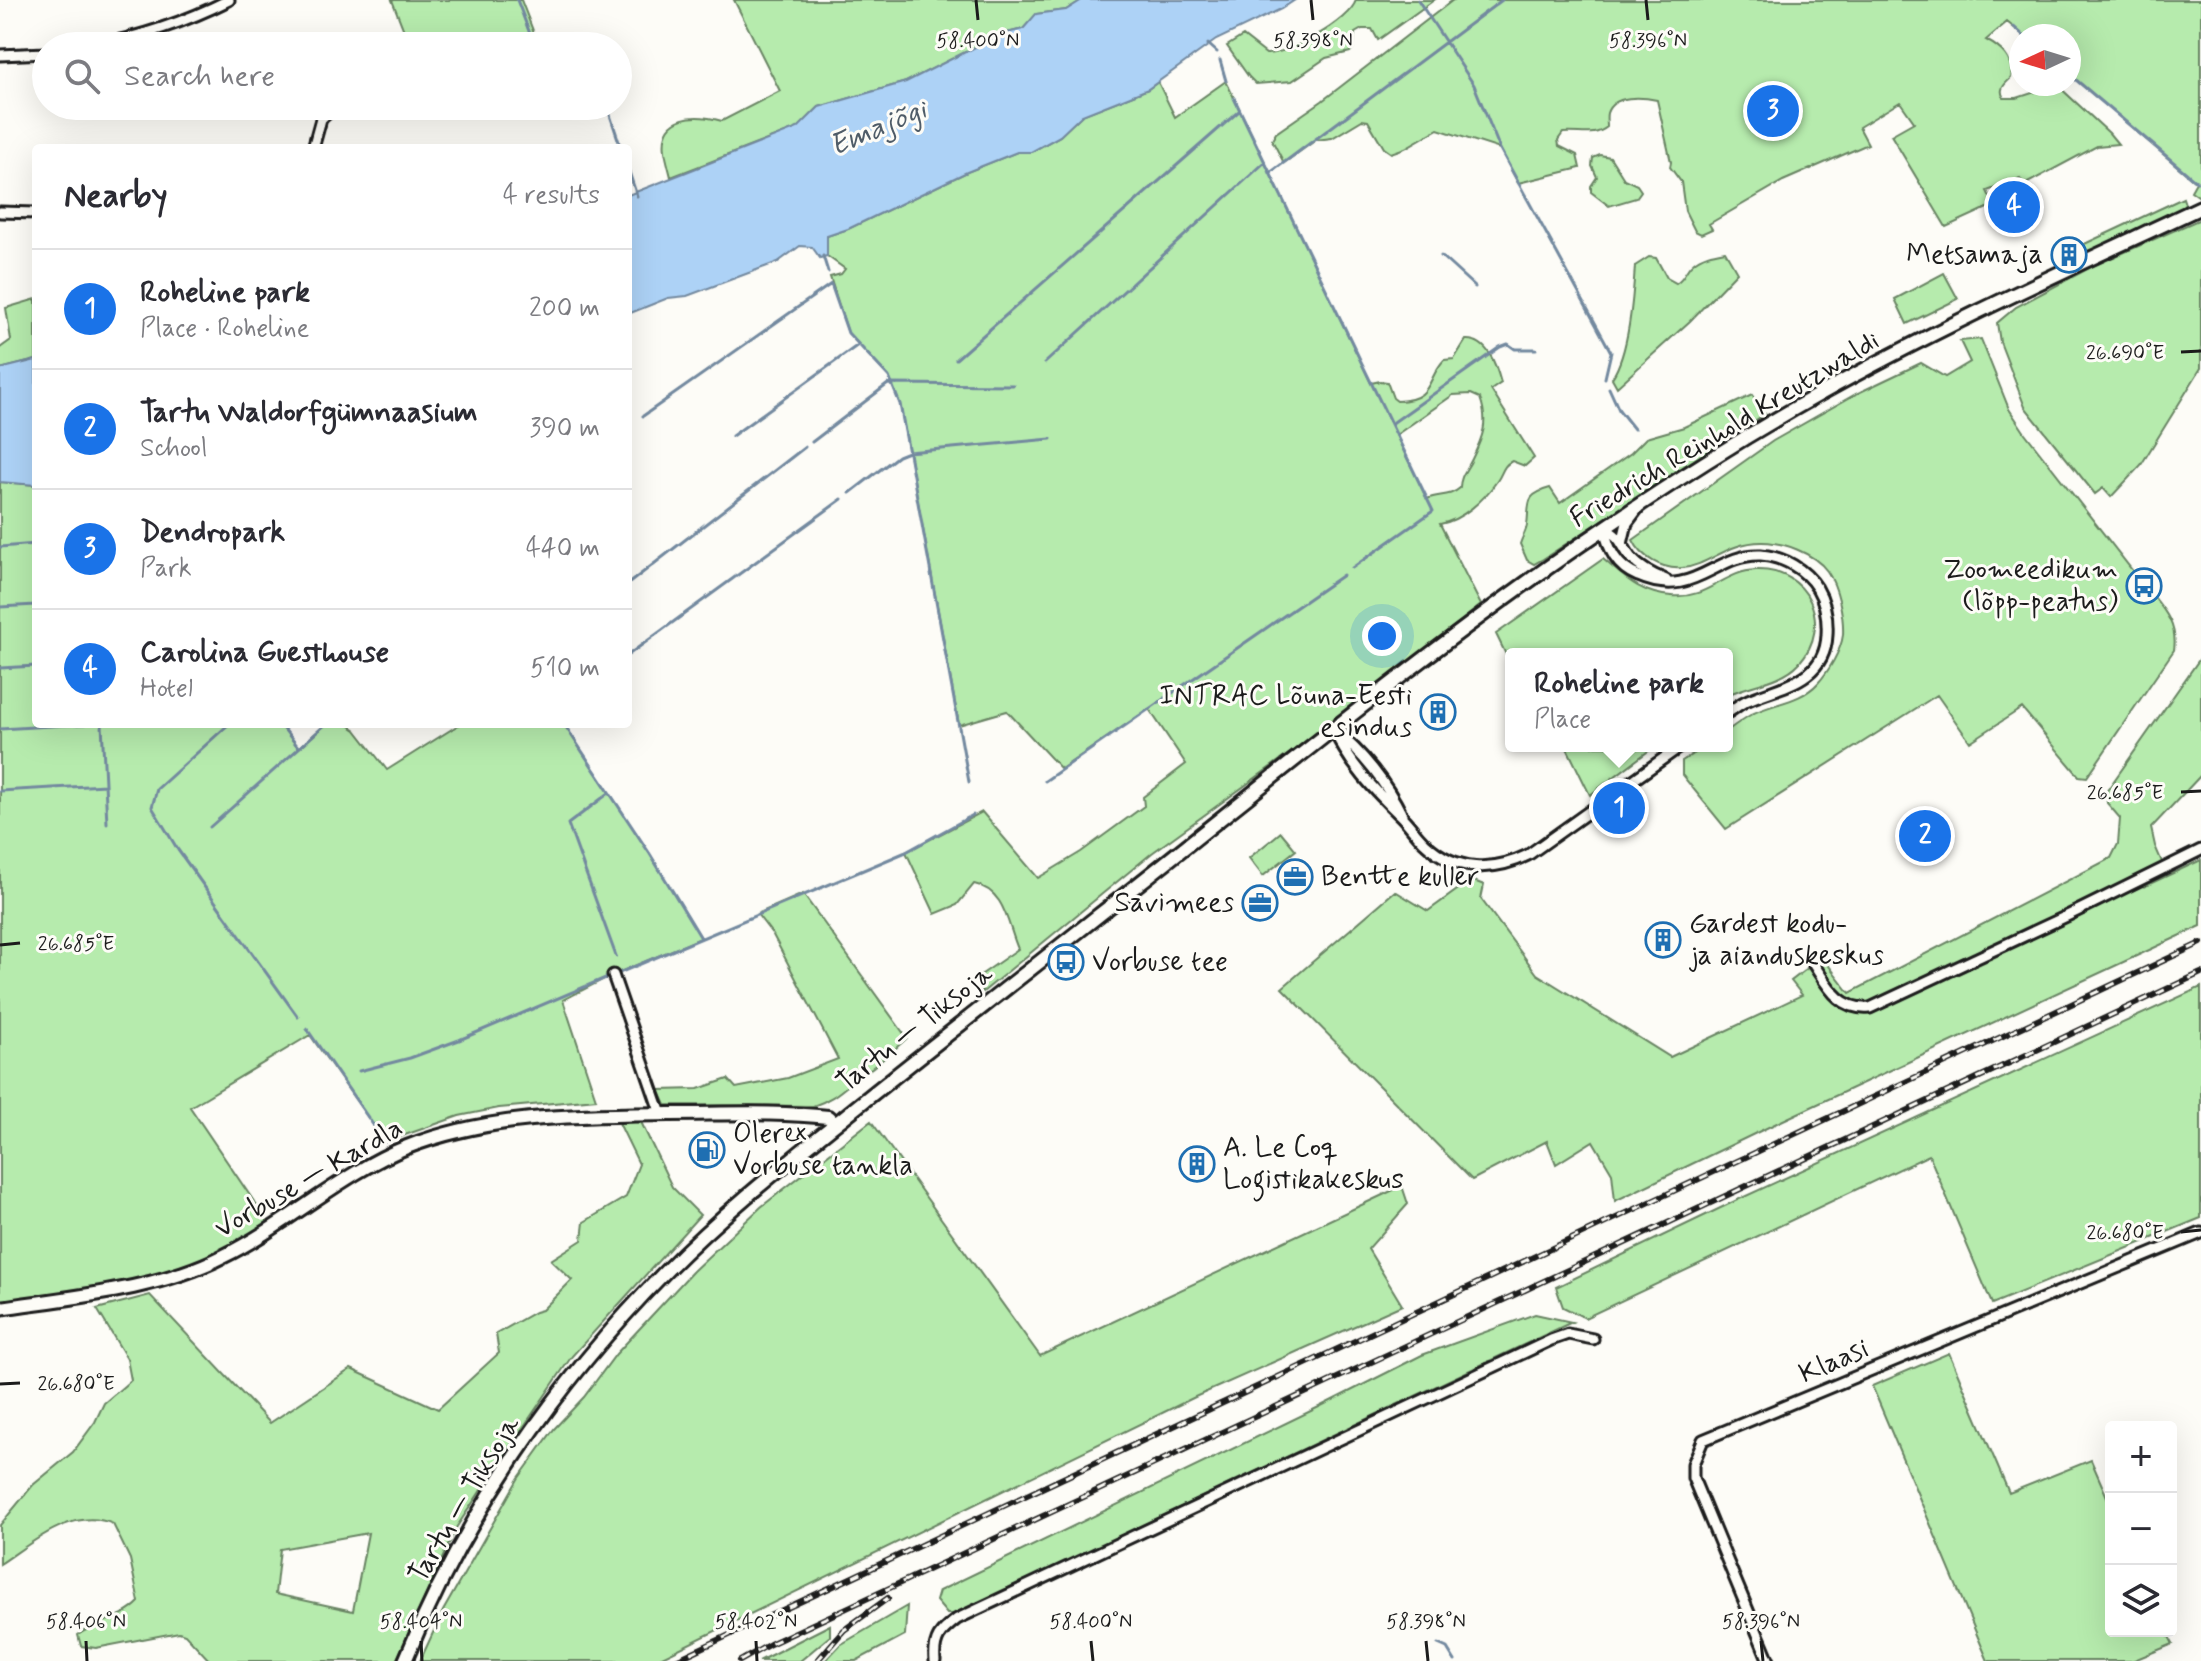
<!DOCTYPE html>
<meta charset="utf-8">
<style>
:root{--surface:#fff;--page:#f7f7f7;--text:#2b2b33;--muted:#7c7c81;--line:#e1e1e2;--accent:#1a73e8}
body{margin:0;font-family:Mynerve,sans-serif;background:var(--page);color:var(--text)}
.controls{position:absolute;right:24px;bottom:24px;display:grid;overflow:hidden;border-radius:8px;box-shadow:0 8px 32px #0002}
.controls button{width:72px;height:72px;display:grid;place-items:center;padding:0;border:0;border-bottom:2px solid var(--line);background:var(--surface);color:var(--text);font:40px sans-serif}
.compass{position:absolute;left:2009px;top:24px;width:72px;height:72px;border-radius:50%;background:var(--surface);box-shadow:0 8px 32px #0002;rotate:266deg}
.you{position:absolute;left:1382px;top:636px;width:28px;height:28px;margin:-20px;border:6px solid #fff;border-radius:50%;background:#1a73e8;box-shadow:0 0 0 12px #1a73e833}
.badge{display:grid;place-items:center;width:52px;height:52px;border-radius:50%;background:var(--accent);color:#fff;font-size:26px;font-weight:700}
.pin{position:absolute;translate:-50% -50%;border:4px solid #fff;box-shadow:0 2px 8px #0006}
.popup{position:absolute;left:1505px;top:648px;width:228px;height:104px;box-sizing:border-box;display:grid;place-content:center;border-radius:8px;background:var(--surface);filter:drop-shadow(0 2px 6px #0005);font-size:26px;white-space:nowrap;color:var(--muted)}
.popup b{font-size:30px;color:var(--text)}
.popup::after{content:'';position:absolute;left:50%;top:100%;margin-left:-16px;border:16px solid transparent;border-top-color:var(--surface)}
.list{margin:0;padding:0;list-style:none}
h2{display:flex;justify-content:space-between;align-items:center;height:104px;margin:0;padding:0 32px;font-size:34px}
h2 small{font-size:26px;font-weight:400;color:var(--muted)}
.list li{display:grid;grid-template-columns:52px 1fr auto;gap:24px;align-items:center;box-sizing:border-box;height:120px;padding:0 32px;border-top:2px solid var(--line)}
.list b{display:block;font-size:30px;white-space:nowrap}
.list p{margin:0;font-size:26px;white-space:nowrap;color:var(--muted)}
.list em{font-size:26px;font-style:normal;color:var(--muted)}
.icon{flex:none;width:44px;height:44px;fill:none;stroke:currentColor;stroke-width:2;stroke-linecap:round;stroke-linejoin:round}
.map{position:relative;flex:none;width:2201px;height:1661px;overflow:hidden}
.search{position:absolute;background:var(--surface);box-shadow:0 8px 32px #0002;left:32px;top:32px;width:600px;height:88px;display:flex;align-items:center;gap:20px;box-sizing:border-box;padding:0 28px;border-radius:44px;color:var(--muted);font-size:30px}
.panel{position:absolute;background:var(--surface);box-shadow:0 8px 32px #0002;left:32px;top:144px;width:600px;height:584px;border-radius:8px}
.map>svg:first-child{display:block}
</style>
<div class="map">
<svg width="2201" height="1661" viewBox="0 0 2201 1661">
<rect width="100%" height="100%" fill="#fdfcf7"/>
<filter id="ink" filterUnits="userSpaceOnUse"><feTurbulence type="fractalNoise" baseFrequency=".0125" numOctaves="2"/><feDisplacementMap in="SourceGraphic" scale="16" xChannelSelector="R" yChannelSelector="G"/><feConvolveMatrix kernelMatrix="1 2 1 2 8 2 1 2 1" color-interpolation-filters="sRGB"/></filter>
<g filter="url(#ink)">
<path fill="#b6ebad" stroke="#698464" stroke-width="2" fill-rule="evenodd" d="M 392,0 L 521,0 L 539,46 L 410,46 Z
M 734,0 L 1082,0 L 1066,10 L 1037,14 L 1023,29 L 999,35 L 906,82 L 819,107 L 798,128 L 671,177 C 669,168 666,159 665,151 C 660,113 697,114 722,121 L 780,91 Z
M 1356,0 L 1434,0 L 1378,40 L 1372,29 L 1362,29 L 1355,33 L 1354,47 L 1350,52 L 1326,58 L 1292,81 L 1256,84 L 1249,77 L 1227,46 L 1243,36 L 1266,54 C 1287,55 1350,21 1356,0 Z
M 1453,0 L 2201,0 L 2201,198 L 2191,191 L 2196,182 L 2069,74 L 2069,36 L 2024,36 L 2007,22 L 1986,40 C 2001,48 2014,59 2011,78 C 2005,84 1998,89 2004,98 L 2017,98 L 2057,85 L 2109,133 L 2118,144 L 2097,146 L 2024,185 L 2020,179 L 1987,191 L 1994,205 L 1946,227 L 1891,135 L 1914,122 L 1900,102 L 1859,127 L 1868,144 L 1783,181 L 1709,224 L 1712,229 L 1701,234 L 1695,231 L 1685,211 L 1681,182 L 1670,167 L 1671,162 L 1657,100 C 1643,97 1613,94 1607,113 C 1606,117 1607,122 1607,127 C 1594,138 1579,131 1563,133 L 1558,140 L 1559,146 L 1577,155 L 1580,168 L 1518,183 L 1500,149 L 1438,129 L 1405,148 L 1391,153 L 1384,148 L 1368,121 L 1362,120 L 1332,138 L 1316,140 L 1284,163 L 1272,140 L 1276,133 L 1322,101 Z
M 1226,81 L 1371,383 L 1380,381 L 1387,382 L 1393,398 L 1397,401 C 1434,400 1426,379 1444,360 L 1454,359 L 1466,340 C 1488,339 1496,365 1501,383 L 1491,390 L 1534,458 L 1525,466 L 1512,461 C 1502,466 1503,473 1497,481 C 1484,500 1462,520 1440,524 L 1481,605 L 1301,745 L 1152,853 L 983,992 L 975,979 L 1018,949 C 1007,923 1005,890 974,884 L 957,905 L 935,914 L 906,852 L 982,812 L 1038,878 L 1081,852 L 1144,806 L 1143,797 L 1186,764 L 1149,709 L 1061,769 L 1007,711 L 959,725 L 900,404 L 889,377 L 848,333 L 830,277 L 841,274 L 845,269 L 827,256 L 827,236 L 848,229 L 967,172 L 1017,152 L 1031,152 L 1060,136 L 1082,115 L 1148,89 L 1158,82 L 1175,117 ZM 1471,394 L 1480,398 C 1489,422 1483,437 1472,459 C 1467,470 1460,475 1460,488 C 1450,497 1439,494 1427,499 L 1396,435 L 1453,395 Z
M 1600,155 L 1610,157 L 1624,179 L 1637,185 L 1641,191 L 1636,198 L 1609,206 L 1591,192 L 1591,186 L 1597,177 L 1592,166 L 1593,158 Z
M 2183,198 L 2185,204 L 2181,210 L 2105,245 L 2079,254 L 2077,251 L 2078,247 Z
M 2198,220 L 2201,221 L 2201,368 L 2141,465 L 2111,497 L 2103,488 L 2095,494 L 2025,407 L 2000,342 L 1997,323 L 2016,307 L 2093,266 Z
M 1725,251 L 1737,272 L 1690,321 L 1617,387 L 1612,378 C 1629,353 1633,297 1635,266 L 1649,257 L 1656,258 L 1667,278 L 1676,283 C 1686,277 1685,269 1693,263 C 1702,255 1714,253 1725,251 Z
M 1944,273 L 1958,299 L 1907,324 L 1895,299 Z
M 36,299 L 36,360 L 0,369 L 0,348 L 11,340 L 6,308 Z
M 1981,339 L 2009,409 L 2025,433 L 2142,583 L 2140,585 L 2144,590 L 2147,588 C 2163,609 2178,623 2174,650 L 2087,777 L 2079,776 L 2022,708 L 1970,742 L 1937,695 L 1726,829 L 1682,775 L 1682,761 L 1705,746 L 1727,746 L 1727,731 C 1735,725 1743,719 1752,714 C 1773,703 1801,702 1818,683 C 1828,672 1841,651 1843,635 C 1844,616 1838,587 1827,571 C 1814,553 1783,542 1762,542 C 1727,542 1709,566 1682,568 C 1662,570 1641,557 1633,540 L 1773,441 L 1856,394 L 1921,363 L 1945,377 L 1970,362 L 1960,341 Z
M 1752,395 L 1765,414 L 1543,559 L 1534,564 L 1527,560 L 1520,544 C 1522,537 1526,532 1527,525 C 1530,503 1524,495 1550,488 L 1560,503 L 1631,453 L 1646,438 L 1684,427 Z
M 0,482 L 36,485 L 36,724 L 280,724 L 299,748 L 326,724 L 347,724 L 356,730 L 387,770 L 460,724 L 564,724 L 650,854 L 701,938 L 608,977 L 563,1000 L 596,1099 L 499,1108 L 459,1116 L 385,1142 L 310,1035 L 190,1107 L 272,1228 L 185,1273 L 0,1308 Z
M 1603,559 C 1626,578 1639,593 1671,596 C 1707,600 1724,571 1756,570 C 1808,568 1834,624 1799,663 C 1783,681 1749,685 1727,695 L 1727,654 L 1511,654 L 1511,665 L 1496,634 Z
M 2201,657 L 2201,775 L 2151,828 L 2155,846 L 2162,862 L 2143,887 L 2201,860 L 2201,926 L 1779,1122 L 1615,1201 L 1612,1173 L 1593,1141 L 1556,1164 L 1547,1141 L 1472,1180 L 1282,988 L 1395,891 L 1428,911 L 1471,880 L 1484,885 L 1481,899 L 1537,974 L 1670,1057 L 1802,995 L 1791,981 L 1822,957 L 1850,993 L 2111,858 L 2118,844 L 2120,818 L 2107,803 L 2106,792 Z
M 1566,746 L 1655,746 L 1590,795 Z
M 1281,832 L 1296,850 L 1263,876 L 1249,858 Z
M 803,894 L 907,1038 C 892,1052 878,1064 862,1075 C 842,1088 837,1098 813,1106 L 666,1105 L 659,1090 L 698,1089 L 728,1079 L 736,1088 L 788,1078 L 838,1059 L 773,935 L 757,914 Z
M 2201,987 L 2201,1218 L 1992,1304 L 1929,1155 L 1585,1318 L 1563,1307 L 1556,1287 L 1733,1202 Z
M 871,1121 L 1040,1356 L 1402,1186 L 1408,1204 L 1368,1249 L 1402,1305 L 1195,1397 L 654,1661 L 420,1661 L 443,1611 L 518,1479 L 554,1429 L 584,1397 L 616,1354 L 693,1271 L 761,1207 Z
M 641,1122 L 672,1187 L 700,1215 L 572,1356 L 507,1451 L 456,1528 L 396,1661 L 210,1661 L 185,1634 L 179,1632 L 96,1648 L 81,1646 L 78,1635 C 98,1620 122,1620 139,1602 L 130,1559 L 113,1524 C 73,1506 32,1543 0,1564 L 0,1525 L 33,1485 L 73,1452 L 95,1422 L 104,1403 L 131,1380 L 127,1359 L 97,1309 L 150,1295 L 270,1423 L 351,1369 L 438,1409 L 499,1353 L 496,1334 L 535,1312 L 542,1310 L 572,1280 L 551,1260 L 582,1240 L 584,1222 L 626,1197 L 639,1164 L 619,1123 ZM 368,1533 L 353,1611 L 275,1594 L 280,1549 Z
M 1535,1314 L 1572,1322 L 1235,1481 L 959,1614 L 947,1614 L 936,1601 L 939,1591 L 1319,1407 L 1422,1355 Z
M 1949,1353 L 2009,1493 L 2091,1460 L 2111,1506 L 2111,1631 L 2166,1631 L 2173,1644 L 2132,1661 L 1988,1661 L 1872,1386 Z
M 907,1606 L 905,1635 L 856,1661 L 825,1661 L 840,1645 Z
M 830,1625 L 830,1636 L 800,1661 L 759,1661 Z"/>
<path fill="#add2f6" stroke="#73899f" stroke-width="2" d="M 1082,0 L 1295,0 L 1281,9 L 1216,40 L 1148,89 L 1082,115 L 1060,136 L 1031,152 L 1017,152 L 967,172 L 848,229 L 827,236 L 827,256 L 820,258 L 812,247 L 800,246 L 778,262 L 687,296 L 668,298 L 628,314 L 628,195 L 798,128 L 819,107 L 906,82 L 999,35 L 1023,29 L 1036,14 L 1066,10 Z
M 36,360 L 36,485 L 0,482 L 0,369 Z"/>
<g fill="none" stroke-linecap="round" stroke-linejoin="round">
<path stroke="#73899f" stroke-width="3" d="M 517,0 L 532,39 L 553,46
M 1418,0 L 1474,85 L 1500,149 L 1611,352 L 1605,378
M 2014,27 L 2024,36
M 1208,44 L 1217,52
M 1220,60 L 1226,81
M 2069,74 L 2197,182
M 1234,98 L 1433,511 L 1352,568
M 607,106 L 621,148
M 628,169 L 637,196
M 1270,173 L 1502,0
M 823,256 L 828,272
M 1441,256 L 1475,287
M 956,359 L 1239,111
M 1045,363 L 1264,163
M 1609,388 L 1619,410 L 1634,429
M 643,416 L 831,284 L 848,333 L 889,377 L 900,404 L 969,782
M 1391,424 L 1500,347 L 1508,344 L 1515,349 L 1536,349
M 732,436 L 858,345
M 812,442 L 888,384 L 1013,385
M 850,493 L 898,456 L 908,452 L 1051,439
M 0,547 L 36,544
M 628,584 L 805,447
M 0,607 L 36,605
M 628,655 L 842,499
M 0,668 L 36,666
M 102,724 L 107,823
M 229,724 L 157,789 L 152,807 L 178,850 L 298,1017
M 564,724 L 650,854 L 701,938
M 0,729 L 85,724
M 299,748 L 326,724
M 1045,781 L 1343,575
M 0,791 L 105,785
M 609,793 L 568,824 L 616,956
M 210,827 L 299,748 L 280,724
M 619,973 L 906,852 L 973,815
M 307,1029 L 385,1142
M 359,1071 L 410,1058 L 459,1040 L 608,977 L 618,1004
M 1438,1644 L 1447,1648 L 1455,1661"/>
<defs>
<path id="street" d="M 93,46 C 141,37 185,22 229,0
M 0,55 L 46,53
M 313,148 L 321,119 L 335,106
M 0,212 L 36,213
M 1604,529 C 1609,550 1616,567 1638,576 C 1694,601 1715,553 1761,555 C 1784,557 1805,569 1817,588 C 1826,603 1828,618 1827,635 C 1825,681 1781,686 1748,700 C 1740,703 1734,709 1727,713
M 1604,529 C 1622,536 1620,544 1631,558 C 1640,568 1653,575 1666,580
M 1622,544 L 1627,523 L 1639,507
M 1334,730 C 1349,764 1375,791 1401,816 C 1410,825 1417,836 1426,844 C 1456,872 1493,872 1528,855 L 1681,746
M 1335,731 C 1362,752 1387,784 1402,815
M 1810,959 C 1826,982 1837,1011 1870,1008 L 2069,915 L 2201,850
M 613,975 L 661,1114
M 935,1661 C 933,1639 940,1632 957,1619 L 1551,1340 L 1568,1334 L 1593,1339
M 1769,1661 L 1693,1478 L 1693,1464 L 1703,1440 L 2201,1233"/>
<path id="secondary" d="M 0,1308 C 73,1297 158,1290 224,1256 C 285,1226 345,1171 407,1147 C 491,1114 581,1115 670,1114 C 723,1114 776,1111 828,1117 L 835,1124
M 405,1661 C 464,1516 556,1383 666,1271 C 721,1215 783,1166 844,1117 C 927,1050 1011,985 1094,919 C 1255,793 1412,661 1580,545 C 1657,492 1738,440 1820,394 C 1943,325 2073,267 2201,207"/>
</defs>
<use href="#street" stroke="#1c1c1c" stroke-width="15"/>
<use href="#secondary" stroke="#1c1c1c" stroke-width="18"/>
<use href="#street" stroke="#fdfcf7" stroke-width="9"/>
<use href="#secondary" stroke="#fdfcf7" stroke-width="12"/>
<defs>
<path id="rail" d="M 674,1661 L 2201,943
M 740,1661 L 770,1644 L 2201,973
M 817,1661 L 844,1630 L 888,1598"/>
</defs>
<use href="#rail" stroke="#1c1c1c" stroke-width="6"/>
<use href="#rail" stroke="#fdfcf7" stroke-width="3" stroke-dasharray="9" stroke-linecap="butt"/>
</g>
</g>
<path fill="none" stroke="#1c1c1c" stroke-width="3" d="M 976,0 L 978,20M 1311,0 L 1313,20M 1646,0 L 1648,20M 2181,352 L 2201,351M 2181,792 L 2201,791M 0,945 L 20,943M 2181,1232 L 2201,1230M 0,1384 L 20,1383M 86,1641 L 87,1661M 421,1641 L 422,1661M 756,1641 L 757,1661M 1091,1641 L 1093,1661M 1426,1641 L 1428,1661M 1761,1641 L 1763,1661"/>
<defs>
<symbol id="building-ring" viewBox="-11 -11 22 22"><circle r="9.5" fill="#fdfcf7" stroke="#1f6fb2" stroke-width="1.5"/><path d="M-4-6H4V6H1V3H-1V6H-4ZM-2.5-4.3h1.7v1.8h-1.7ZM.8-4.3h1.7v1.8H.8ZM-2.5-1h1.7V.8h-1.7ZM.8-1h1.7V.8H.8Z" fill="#1f6fb2"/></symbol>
<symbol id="bus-ring" viewBox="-11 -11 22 22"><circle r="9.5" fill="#fdfcf7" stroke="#1f6fb2" stroke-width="1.5"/><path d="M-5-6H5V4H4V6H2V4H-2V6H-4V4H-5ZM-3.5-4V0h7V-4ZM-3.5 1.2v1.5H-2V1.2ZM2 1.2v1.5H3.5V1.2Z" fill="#1f6fb2"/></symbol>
<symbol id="office-ring" viewBox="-11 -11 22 22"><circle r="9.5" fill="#fdfcf7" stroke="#1f6fb2" stroke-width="1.5"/><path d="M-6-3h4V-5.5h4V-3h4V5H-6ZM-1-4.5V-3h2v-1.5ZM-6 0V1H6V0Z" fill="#1f6fb2"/></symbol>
<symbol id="fuel-ring" viewBox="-11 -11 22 22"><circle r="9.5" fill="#fdfcf7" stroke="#1f6fb2" stroke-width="1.5"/><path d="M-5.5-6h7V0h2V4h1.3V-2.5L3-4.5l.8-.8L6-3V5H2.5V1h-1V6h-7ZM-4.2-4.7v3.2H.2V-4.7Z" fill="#1f6fb2"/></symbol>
</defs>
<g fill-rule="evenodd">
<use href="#building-ring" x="2049" y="235" width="40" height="40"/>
<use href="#bus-ring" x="2124" y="566" width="40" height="40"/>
<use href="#building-ring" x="1418" y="692" width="40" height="40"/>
<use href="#office-ring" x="1275" y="857" width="40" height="40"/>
<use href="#office-ring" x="1240" y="883" width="40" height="40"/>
<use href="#building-ring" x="1643" y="920" width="40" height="40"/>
<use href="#bus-ring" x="1046" y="942" width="40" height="40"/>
<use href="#fuel-ring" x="687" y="1130" width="40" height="40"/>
<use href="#building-ring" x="1177" y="1144" width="40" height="40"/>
</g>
<g text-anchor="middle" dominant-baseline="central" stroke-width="6" stroke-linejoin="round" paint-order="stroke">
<g font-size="28" fill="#1c1c1c" stroke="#fdfcf7" text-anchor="start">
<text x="2043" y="255" text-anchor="end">Metsamaja</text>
<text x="2118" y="570" text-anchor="end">Zoomeedikum<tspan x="2118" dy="32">(lõpp-peatus)</tspan></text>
<text x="1412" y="696" text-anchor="end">INTRAC Lõuna-Eesti<tspan x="1412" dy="32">esindus</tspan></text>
<text x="1321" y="877">Bentte kuller</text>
<text x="1234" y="903" text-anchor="end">Savimees</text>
<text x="1689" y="924">Gardest kodu-<tspan x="1689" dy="32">ja aianduskeskus</tspan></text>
<text x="1092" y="962">Vorbuse tee</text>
<text x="733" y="1134">Olerex<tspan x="733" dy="32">Vorbuse tankla</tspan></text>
<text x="1223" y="1148">A. Le Coq<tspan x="1223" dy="32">Logistikakeskus</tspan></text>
</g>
<g font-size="28" fill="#1c1c1c" stroke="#fdfcf7">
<text transform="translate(1725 430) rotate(-31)">Friedrich Reinhold Kreutzwaldi</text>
<text transform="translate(915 1029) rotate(-38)">Tartu — Tiksoja</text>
<text transform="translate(309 1179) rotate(-30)">Vorbuse — Kardla</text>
<text transform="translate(1834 1362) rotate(-23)">Klaasi</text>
<text transform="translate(465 1500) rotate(-59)">Tartu — Tiksoja</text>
</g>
<g font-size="30" font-style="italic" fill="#4f5c68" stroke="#fdfcf7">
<text transform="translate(878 128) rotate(-23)">Emajõgi</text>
</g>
</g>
<g font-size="20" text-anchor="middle" fill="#1c1c1c" stroke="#fdfcf7" stroke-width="6" stroke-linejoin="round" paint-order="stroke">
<text x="978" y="47">58.400°N</text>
<text x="1313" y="47">58.398°N</text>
<text x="1648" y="47">58.396°N</text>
<text x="2125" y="359">26.690°E</text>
<text x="2125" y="799">26.685°E</text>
<text x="76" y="950">26.685°E</text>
<text x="2125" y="1239">26.680°E</text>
<text x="76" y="1390">26.680°E</text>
<text x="86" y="1628">58.406°N</text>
<text x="421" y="1628">58.404°N</text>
<text x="756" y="1628">58.402°N</text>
<text x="1091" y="1628">58.400°N</text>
<text x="1426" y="1628">58.398°N</text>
<text x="1761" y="1628">58.396°N</text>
</g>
</svg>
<div class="controls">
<button>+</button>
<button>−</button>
<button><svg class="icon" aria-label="layers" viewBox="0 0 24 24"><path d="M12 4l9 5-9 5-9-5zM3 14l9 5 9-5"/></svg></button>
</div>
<svg class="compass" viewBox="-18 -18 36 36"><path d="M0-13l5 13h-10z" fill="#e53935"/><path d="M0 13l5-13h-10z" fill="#7c7c81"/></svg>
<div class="you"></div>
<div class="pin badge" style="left:1619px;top:808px">1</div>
<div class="popup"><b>Roheline park</b>Place</div>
<div class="pin badge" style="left:1925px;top:836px">2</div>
<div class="pin badge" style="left:1773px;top:111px">3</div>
<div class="pin badge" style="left:2014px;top:207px">4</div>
<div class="search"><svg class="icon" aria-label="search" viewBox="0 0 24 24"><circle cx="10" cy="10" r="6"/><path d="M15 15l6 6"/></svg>Search here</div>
<section class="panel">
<h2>Nearby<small>4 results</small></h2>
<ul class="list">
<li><span class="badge">1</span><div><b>Roheline park</b><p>Place · Roheline</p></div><em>200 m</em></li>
<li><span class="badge">2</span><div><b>Tartu Waldorfgümnaasium</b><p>School</p></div><em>390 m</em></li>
<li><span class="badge">3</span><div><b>Dendropark</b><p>Park</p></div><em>440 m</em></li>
<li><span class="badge">4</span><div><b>Carolina Guesthouse</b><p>Hotel</p></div><em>510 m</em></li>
</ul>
</section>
</div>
